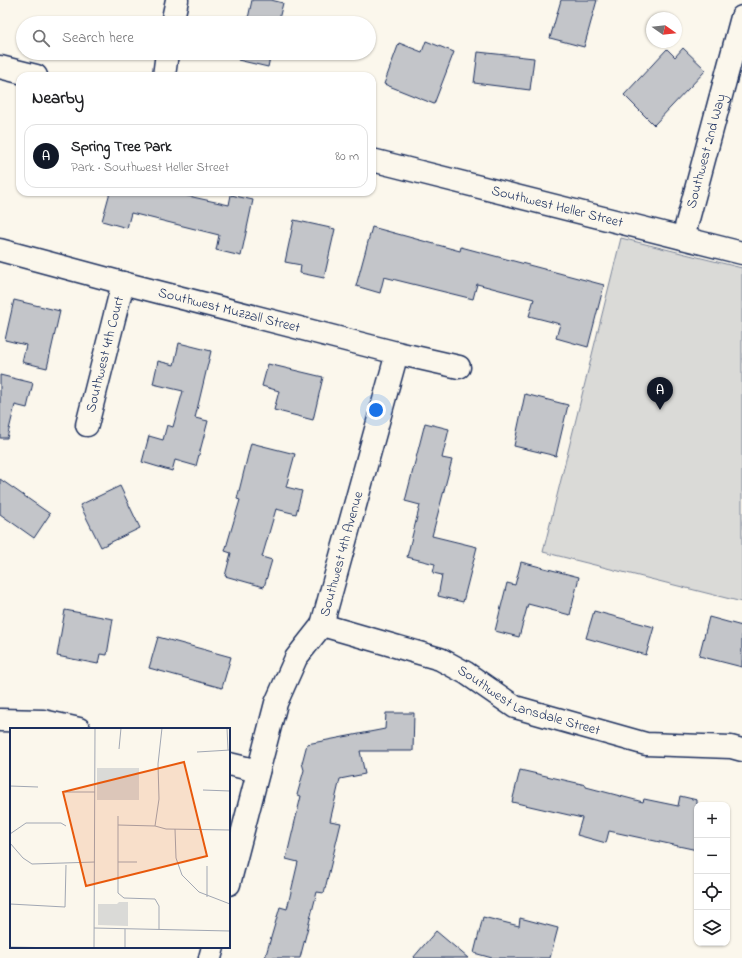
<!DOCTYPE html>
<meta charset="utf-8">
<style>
:root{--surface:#fff;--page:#f6f6f6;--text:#202124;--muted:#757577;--line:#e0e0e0;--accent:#111827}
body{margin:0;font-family:"Indie Flower",sans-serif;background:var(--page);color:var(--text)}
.controls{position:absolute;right:12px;bottom:12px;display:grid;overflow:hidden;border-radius:8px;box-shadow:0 1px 3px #0004}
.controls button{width:36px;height:36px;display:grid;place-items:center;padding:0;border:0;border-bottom:1px solid var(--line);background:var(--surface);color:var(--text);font:20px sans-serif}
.compass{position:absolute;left:646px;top:12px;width:36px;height:36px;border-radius:50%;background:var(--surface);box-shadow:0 1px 3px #0004;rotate:104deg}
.you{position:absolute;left:376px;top:410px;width:14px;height:14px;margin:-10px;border:3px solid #fff;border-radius:50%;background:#1a73e8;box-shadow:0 0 0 6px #1a73e833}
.badge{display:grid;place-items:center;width:26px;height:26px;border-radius:50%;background:var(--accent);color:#fff;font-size:13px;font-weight:700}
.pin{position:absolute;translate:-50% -33px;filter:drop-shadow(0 1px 2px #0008)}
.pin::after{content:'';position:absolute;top:21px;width:14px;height:12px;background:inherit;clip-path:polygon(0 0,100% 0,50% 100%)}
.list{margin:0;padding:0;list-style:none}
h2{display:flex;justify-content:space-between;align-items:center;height:52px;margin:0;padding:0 16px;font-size:17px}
h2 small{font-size:13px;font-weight:400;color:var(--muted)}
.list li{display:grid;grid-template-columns:26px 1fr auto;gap:12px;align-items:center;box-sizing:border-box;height:64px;margin:0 8px 8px;padding:0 8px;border:1px solid var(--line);border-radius:12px}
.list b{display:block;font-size:15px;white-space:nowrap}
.list p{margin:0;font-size:13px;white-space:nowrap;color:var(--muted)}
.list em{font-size:13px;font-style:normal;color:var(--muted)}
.icon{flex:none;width:22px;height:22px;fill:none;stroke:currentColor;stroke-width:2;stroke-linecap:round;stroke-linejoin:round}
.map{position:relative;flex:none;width:742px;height:958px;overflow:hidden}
.search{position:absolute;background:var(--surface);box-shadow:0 1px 3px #0004;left:16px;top:16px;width:360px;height:44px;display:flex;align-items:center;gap:10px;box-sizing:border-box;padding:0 14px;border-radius:22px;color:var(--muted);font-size:15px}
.panel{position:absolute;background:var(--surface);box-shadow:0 1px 3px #0004;left:16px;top:72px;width:360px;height:124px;border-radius:12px}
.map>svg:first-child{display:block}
</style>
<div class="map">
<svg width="742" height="958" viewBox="0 0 742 958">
<rect width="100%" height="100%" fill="#fbf7ec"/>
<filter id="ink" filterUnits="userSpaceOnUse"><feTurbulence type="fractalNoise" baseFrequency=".025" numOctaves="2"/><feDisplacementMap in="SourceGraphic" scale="8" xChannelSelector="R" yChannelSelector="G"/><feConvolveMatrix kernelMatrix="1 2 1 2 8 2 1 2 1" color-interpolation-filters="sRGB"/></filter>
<g filter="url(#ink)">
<path fill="#dadad7" stroke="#7a849a" d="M 621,238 L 742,268 L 742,602 L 543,552 Z"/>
<path fill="#c3c5c9" stroke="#1b2f5e" d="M 252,0 L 271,0 L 283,3 L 278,23 L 247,23 Z
M 561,0 L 597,0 L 584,47 L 550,38 Z
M 426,41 L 454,52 L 434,104 L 384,84 L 399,43 L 422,52 Z
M 683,48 L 706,70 L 654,125 L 624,95 L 667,49 L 675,57 Z
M 478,52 L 534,58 L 530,90 L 474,83 Z
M 240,53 L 271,53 L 268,67 L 238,60 Z
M 110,192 L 170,192 L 229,205 L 231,195 L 253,200 L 241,256 L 216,250 L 219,235 L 131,213 L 127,228 L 102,221 Z
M 294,220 L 335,229 L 324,278 L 300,273 L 301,265 L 285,262 Z
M 372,227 L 460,251 L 461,247 L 604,285 L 588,347 L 556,338 L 560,324 L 529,316 L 534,299 L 477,284 L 473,299 L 384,277 L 380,293 L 356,286 Z
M 14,300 L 60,311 L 47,368 L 22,362 L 26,345 L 5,340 Z
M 179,343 L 211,351 L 195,418 L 208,421 L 196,466 L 175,460 L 172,471 L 142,462 L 149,436 L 163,440 L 167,425 L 173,427 L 183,391 L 153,384 L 158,361 L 174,365 Z
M 268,364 L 323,377 L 313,420 L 274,410 L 279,391 L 262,386 Z
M 0,375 L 33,383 L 27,408 L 15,405 L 7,438 L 0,438 Z
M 525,394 L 568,405 L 556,456 L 514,446 Z
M 425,423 L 449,429 L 442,458 L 452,460 L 432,536 L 477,547 L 463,602 L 438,596 L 442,575 L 433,573 L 435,564 L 407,557 L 420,505 L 405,501 Z
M 251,443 L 295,454 L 286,487 L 302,491 L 296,514 L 276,509 L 262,557 L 272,560 L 264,587 L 225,576 L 231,553 L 225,551 L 240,500 L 237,499 Z
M 0,479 L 50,514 L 34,538 L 0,514 Z
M 120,486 L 140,528 L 101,547 L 80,505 Z
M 521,562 L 579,577 L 570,615 L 528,604 L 519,637 L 495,631 L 507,583 L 515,585 Z
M 65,610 L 113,619 L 107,655 L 100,654 L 98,664 L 57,656 Z
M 594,611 L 654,627 L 646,655 L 586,638 Z
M 709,617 L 742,626 L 742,667 L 699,656 Z
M 158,637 L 231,657 L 222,688 L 149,668 Z
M 386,713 L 414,713 L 413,751 L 360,751 L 365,774 L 340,779 L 330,821 L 341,823 L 324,893 L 317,892 L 300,958 L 265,958 L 280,907 L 287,909 L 298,862 L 286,859 L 301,796 L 297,795 L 304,770 L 302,763 L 307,744 L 385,729 Z
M 520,770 L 586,785 L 586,787 L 643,802 L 644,799 L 678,806 L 680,796 L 697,800 L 697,850 L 609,831 L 606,843 L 577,835 L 582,818 L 512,802 Z
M 483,917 L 519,926 L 520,918 L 558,928 L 550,958 L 492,958 L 474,953 Z
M 436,931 L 468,958 L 413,958 Z"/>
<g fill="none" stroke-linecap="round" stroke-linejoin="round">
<defs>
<g id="minor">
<path d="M 172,23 L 177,0"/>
<path d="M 0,67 L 36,76"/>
<path d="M 164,76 L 167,53"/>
<path id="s1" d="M 372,160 L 742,253"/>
<path id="s2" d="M 683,238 L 742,17"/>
<path id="s3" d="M 0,250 L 123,283 L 397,353 L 459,367"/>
<path id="s4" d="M 87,425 L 123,283"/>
<path id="s5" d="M 322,625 L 440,659 L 466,673 L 515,707 L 646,744 L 731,747 L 742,750"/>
<path d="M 0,720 L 43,721 L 79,729"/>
<path d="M 229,764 L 258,771"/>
<path id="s6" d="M 229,884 L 276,703 L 296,658 L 322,625 L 397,353"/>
<path d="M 210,958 L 213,947"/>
</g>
</defs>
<use href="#minor" stroke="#1b2f5e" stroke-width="25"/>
<use href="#minor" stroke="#fbf7ec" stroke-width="22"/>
</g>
</g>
<g text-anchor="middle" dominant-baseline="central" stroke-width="4" stroke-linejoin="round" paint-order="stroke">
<g font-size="14" fill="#1b2f5e" stroke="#fbf7ec">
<text stroke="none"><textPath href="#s2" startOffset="90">Southwest 2nd Way</textPath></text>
<text stroke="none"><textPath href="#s1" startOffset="191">Southwest Heller Street</textPath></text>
<text stroke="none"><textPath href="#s3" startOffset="237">Southwest Muzzall Street</textPath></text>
<text stroke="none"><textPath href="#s4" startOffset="73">Southwest 4th Court</textPath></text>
<text stroke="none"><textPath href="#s6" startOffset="352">Southwest 4th Avenue</textPath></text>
<text stroke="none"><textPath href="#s5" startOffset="222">Southwest Lansdale Street</textPath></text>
</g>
</g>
<g transform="translate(10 728)">
<rect width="220" height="220" fill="#fbf7ec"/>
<path d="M 87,40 L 129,40 L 129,72 L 87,72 ZM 109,174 L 118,174 L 118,198 L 88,197 L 88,176 L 107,176 Z" fill="#dadad7"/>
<path fill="none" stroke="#a1a7b3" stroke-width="1" d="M 217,0 L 218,22M 109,21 L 111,0M 187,24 L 220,22M 0,58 L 28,59M 193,62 L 220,63M 55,64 L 85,64M 108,88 L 108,165 L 114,170 L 145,171 L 149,178 L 149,202M 108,97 L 145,98 L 156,101 L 220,102M 145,98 L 149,71 L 148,36 L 152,0M 165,101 L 166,130 L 172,147 L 189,164 L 220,176M 0,106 L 16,95 L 51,95 L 56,98M 0,115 L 13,130 L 22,136 L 85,134M 108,134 L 127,134M 197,138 L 197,169M 0,176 L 55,179 L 56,137M 84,200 L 220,203M 115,201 L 115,220M 0,219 L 51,220M 84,220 L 85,0"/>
<path fill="#e8590c" fill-opacity="0.15" stroke="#e8590c" stroke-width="2" d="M 174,34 L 197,128 L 76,158 L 53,64 Z"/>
<rect width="220" height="220" fill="none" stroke="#1b2f5e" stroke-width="2"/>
</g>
</svg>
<div class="controls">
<button>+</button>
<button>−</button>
<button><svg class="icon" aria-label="locate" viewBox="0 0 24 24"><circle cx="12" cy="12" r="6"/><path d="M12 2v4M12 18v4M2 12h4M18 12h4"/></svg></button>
<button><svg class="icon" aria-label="layers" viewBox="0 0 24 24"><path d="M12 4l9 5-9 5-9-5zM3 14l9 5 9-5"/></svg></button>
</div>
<svg class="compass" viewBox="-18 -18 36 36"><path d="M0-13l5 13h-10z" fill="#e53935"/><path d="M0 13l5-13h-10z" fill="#757577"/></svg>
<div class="you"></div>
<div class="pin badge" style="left:660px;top:410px">A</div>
<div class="search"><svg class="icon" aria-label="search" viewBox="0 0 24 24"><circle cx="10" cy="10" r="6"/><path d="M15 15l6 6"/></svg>Search here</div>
<section class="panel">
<h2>Nearby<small></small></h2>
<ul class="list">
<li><span class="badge">A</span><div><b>Spring Tree Park</b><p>Park · Southwest Heller Street</p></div><em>80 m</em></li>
</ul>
</section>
</div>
